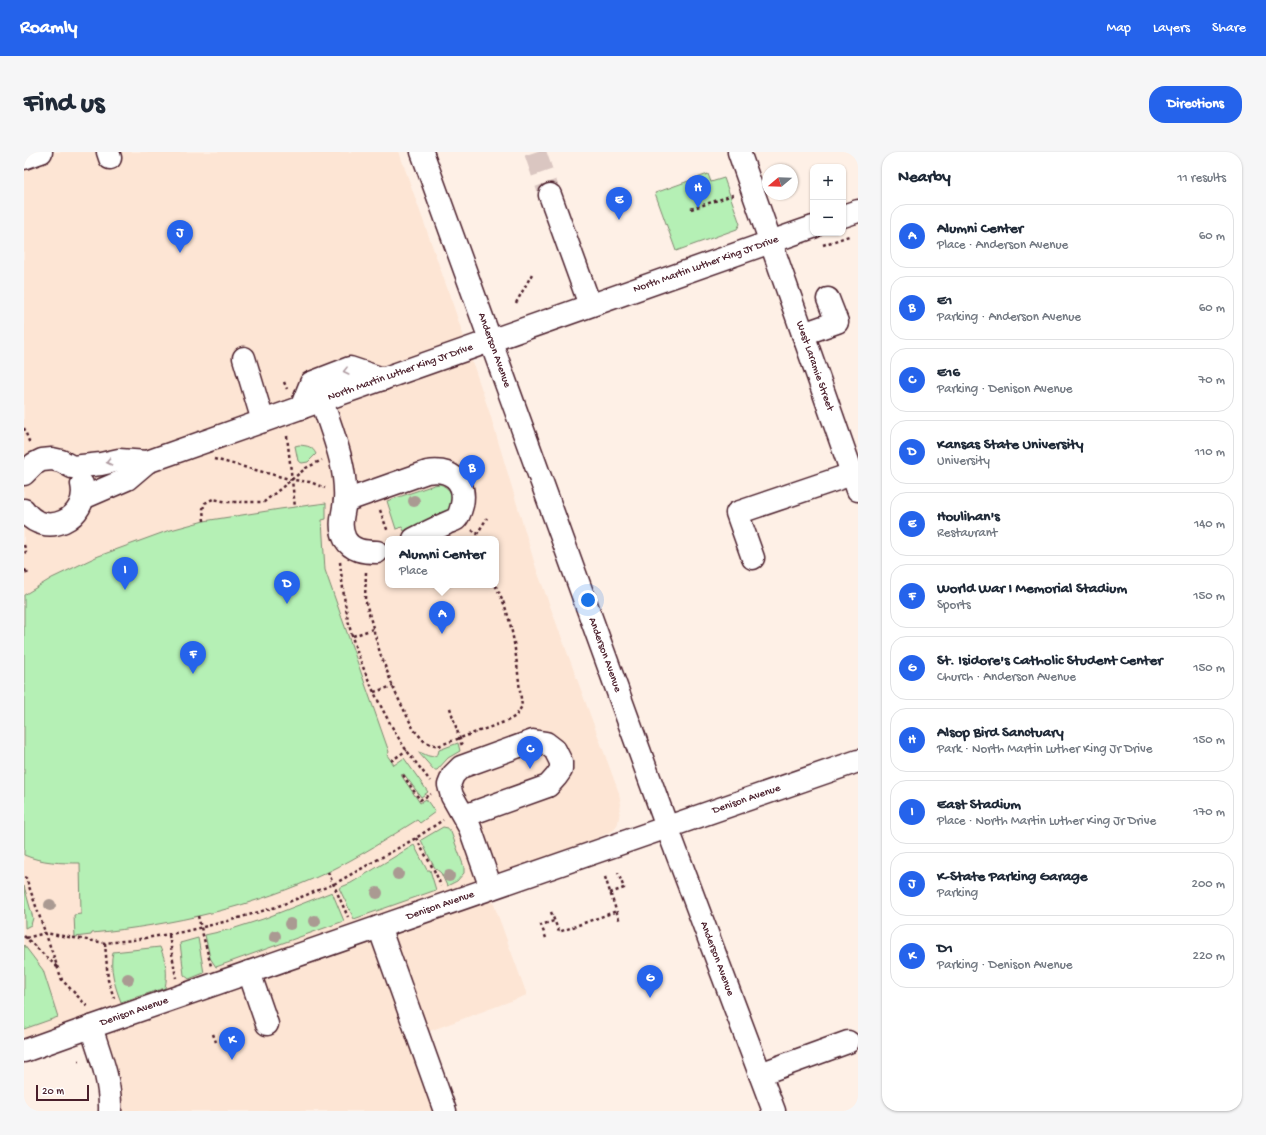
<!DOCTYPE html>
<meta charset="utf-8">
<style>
:root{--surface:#fff;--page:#f6f6f7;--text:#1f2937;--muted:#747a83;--line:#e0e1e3;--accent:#2563eb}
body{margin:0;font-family:"Gochi Hand",sans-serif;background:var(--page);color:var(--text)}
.controls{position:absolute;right:12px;top:12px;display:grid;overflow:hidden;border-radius:8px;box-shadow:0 1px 3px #0004}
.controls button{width:36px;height:36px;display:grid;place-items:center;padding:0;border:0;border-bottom:1px solid var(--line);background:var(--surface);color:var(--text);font:20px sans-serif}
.compass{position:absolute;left:738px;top:12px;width:36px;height:36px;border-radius:50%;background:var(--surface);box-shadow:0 1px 3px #0004;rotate:251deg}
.scale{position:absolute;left:12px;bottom:10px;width:53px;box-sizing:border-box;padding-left:4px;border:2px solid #4a1f2b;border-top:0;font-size:11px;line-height:14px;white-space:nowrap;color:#4a1f2b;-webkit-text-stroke:3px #fff;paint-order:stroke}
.you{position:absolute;left:564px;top:448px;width:14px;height:14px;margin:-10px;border:3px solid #fff;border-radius:50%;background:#1a73e8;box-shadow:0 0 0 6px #1a73e833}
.badge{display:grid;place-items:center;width:26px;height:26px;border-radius:50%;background:var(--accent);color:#fff;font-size:13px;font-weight:700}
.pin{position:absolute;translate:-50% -33px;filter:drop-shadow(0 1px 2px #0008)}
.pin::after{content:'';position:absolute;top:21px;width:14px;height:12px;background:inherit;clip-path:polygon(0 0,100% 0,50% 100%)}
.popup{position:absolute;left:361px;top:384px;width:114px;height:52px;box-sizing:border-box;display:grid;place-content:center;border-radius:8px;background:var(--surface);filter:drop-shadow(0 1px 3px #0005);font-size:13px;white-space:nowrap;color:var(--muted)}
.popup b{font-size:15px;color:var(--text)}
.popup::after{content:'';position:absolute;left:50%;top:100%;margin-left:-8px;border:8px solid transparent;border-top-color:var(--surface)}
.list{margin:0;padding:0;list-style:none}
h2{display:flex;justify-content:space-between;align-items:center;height:52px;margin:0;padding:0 16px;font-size:17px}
h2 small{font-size:13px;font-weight:400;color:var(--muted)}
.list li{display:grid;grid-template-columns:26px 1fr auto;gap:12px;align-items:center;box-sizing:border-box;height:64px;margin:0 8px 8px;padding:0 8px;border:1px solid var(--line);border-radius:16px}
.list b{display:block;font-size:15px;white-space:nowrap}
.list p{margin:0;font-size:13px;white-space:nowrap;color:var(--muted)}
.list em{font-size:13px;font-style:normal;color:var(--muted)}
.map{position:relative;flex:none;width:834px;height:959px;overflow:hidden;border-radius:16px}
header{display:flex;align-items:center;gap:24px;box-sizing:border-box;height:56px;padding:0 20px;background:var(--accent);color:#fff}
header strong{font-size:19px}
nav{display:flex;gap:22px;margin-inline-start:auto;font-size:14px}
.intro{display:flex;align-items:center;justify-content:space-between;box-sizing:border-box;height:96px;padding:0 24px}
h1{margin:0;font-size:28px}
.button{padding:10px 18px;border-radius:16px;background:var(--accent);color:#fff;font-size:14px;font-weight:700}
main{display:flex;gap:24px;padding:0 24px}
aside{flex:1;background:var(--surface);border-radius:16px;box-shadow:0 1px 3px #0004}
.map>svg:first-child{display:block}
</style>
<header>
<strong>Roamly</strong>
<nav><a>Map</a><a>Layers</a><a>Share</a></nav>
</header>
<div class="intro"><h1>Find us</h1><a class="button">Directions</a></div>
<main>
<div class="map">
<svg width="834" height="959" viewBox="0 0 834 959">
<rect width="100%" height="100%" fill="#fef0e6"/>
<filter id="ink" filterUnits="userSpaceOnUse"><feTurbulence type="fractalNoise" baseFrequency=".025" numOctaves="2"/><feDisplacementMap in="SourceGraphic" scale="8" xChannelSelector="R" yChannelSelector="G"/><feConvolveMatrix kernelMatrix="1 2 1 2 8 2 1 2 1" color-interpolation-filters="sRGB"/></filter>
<g filter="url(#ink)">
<path fill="#fde5d4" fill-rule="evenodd" d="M 0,0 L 375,0 L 426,144 L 466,262 L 512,416 L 595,641 L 597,652 L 594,671 L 590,678 L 584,681 L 542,700 L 461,728 L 503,843 L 403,880 L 410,959 L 97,959 L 97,946 L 92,923 L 73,866 L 0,891 ZM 364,387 L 472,387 L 472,433 L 364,433 Z"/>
<path fill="#b5f0b5" stroke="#808870" d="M 684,22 L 687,30 L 700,26 L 716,72 L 713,77 L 652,99 L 631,41 Z
M 275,293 C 284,294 288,294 292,302 L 284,310 L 278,311 L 274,309 L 271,294 Z
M 416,332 C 423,335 431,342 429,350 C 428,355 423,361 421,365 L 380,379 L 378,375 L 372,377 L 363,349 L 410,333 Z
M 302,351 L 302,367 L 298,368 L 301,418 L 365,600 L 363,603 L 370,613 L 380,606 L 404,640 L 397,645 L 380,622 L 377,623 L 396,651 L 402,647 L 411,660 L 396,671 L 393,668 C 364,686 335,705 304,720 C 230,755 149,773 68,781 L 67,783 L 51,785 L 50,763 L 57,762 L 56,711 C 36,711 19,711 0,703 L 0,443 L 28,426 L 72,405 L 143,379 L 180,369 L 256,357 Z
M 434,591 L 436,599 L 424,606 L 413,618 L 410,618 L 394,600 C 401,601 406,608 414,602 L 415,598 Z
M 419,675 L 424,676 L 427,680 L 440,715 L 440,721 L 433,729 L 423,734 L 417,721 L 411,716 L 407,709 L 397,688 Z
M 390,693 L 403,718 L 406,718 L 412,738 L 330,767 L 315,736 L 327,731 Z
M 0,734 L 9,766 L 7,773 L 1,776 Z
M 308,740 L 320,769 L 192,815 L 186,806 L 181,783 L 208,777 L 239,767 Z
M 174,786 L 180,821 L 165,827 L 160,823 L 156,791 Z
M 0,793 L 19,818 L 34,865 L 0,877 Z
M 136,795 C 142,809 144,821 141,836 L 97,850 C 91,835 85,815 89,800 Z"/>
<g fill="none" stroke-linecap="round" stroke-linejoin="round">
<path stroke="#dac6c1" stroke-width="22" stroke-dasharray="22 11" stroke-linecap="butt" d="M 511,0 L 526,43"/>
<defs>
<g id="minor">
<path d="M 84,0 L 86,6"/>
<path id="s1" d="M 715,0 L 834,338"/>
<path d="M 0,6 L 17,0"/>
<path d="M 526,43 L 566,153"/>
<path d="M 819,64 L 834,59"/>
<path d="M 779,182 L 813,170 L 804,147"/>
<path d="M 220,206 L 239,269"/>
<path d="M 298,249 C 308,280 323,314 321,348 C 320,361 314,373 321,387 C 328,399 340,400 353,400"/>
<path d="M 277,256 L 287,231 L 326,216 L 359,227"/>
<path d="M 0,322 L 10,312 L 18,308 L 28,307 L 37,309 L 48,315 L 77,312 L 95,308 L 123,310"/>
<path id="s2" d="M 59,346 L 103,327 L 123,310 L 789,75"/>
<path d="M 321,349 L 403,320 C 425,316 443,328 438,353 C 437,357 435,364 432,367 C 429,369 424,370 421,372 C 410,377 400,382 390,387"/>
<path d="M 0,358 C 20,388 66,367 58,332"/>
<path d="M 729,406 L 713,361 L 828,322"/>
<path d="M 440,664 L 524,634 L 532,625 L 537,618 L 537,610 L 531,598 L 522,591 L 509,589 L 437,615 L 429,623 L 425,633 L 428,644 L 446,676 L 467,736"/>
<path d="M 355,775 L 421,959"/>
<path d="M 225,820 L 243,872"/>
<path d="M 67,875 C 76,903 87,929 86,959"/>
<path id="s3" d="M 0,899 L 67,875 L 834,609"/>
<path d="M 736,922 L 824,890"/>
</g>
<g id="major">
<path id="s4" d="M 398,0 L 643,675 L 750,959"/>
</g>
</defs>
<use href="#minor" stroke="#4a1f2b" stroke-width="25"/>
<use href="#major" stroke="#4a1f2b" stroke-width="25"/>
<path stroke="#4a1f2b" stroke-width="2.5" stroke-dasharray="3 3" stroke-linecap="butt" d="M 667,57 L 709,43
M 799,93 L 825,84
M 492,151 L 508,122
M 260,230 L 263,237
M 0,276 L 6,292
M 263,284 L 271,355
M 190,307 L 269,328 L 286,330 L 301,336
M 356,358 L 364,380
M 180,369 L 179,357 L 181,351 L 189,347 L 204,350 L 240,350 L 282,316 L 298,308
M 448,378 L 453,382 L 463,366
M 0,393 L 2,400 L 0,401
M 316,410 C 319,438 322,467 331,494 C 342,525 357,557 374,585 C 383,601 396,615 406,629
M 0,418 L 5,420 L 0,422
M 342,420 L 341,447 L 356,501 L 371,540 L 390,578 L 401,590 L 414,594 L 483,569 L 492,564 L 498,554 C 492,513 492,469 471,433
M 329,484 L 349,477
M 350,540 L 369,534
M 426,556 L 438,594
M 367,609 L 383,598
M 379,623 L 396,648 L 407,642
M 392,686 C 400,702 411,717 417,734
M 304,720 L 324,765
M 0,725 L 2,726 L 38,828 L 64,855
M 581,725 L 596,770
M 586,741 L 600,736 L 594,721
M 527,760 L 535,780 L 593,759
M 174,764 L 187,814
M 145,783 L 152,826
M 0,784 L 33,815
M 2,786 L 21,781 L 81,791 L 109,788 L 158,780 L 204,769 L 252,755 L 310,732 L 392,686 L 419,668
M 522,786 L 517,773 L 530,769
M 81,791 L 84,828 L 90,846
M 189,882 L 192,890
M 54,909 L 55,909"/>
<use href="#minor" stroke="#fff" stroke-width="22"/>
<use href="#major" stroke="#fff" stroke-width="22"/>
</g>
<g fill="#aa9a92">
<circle cx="390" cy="349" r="6"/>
<circle cx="374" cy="722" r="6"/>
<circle cx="425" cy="724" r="6"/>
<circle cx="353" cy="741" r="6"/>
<circle cx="26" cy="753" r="6"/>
<circle cx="291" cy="769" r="6"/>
<circle cx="266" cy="772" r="6"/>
<circle cx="251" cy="784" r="6"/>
<circle cx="104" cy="827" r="6"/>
</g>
<defs><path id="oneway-chevron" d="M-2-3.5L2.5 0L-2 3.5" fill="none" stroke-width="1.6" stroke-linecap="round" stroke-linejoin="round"/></defs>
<g stroke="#ae9aa0">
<use href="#oneway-chevron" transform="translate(322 219) rotate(166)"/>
<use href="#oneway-chevron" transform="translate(85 310) rotate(167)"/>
</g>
</g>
<g text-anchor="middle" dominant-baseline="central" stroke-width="3" stroke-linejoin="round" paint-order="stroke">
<g font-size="11" fill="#4a1f2b" stroke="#fff">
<text stroke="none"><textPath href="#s2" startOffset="667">North Martin Luther King Jr Drive</textPath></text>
<text stroke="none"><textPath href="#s4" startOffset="211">Anderson Avenue</textPath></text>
<text stroke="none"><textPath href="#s1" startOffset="227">West Laramie Street</textPath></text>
<text stroke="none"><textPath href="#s2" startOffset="343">North Martin Luther King Jr Drive</textPath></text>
<text stroke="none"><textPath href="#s4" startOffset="535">Anderson Avenue</textPath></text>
<text stroke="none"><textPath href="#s3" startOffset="765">Denison Avenue</textPath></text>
<text stroke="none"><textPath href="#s3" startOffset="441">Denison Avenue</textPath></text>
<text stroke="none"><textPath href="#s4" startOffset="859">Anderson Avenue</textPath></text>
<text stroke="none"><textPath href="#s3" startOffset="117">Denison Avenue</textPath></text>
</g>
</g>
</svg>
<div class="controls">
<button>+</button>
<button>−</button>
</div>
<svg class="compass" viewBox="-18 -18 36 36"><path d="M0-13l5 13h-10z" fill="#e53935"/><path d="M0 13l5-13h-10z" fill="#747a83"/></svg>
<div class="scale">20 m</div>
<div class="you"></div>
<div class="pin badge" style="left:418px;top:482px">A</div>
<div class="popup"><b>Alumni Center</b>Place</div>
<div class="pin badge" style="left:448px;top:336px">B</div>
<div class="pin badge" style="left:506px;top:617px">C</div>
<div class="pin badge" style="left:263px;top:452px">D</div>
<div class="pin badge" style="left:595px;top:68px">E</div>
<div class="pin badge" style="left:169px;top:522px">F</div>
<div class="pin badge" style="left:626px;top:846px">G</div>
<div class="pin badge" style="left:674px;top:56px">H</div>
<div class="pin badge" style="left:101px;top:438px">I</div>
<div class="pin badge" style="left:156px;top:101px">J</div>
<div class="pin badge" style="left:208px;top:908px">K</div>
</div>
<aside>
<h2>Nearby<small>11 results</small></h2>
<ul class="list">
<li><span class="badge">A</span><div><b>Alumni Center</b><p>Place · Anderson Avenue</p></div><em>60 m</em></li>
<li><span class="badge">B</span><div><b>E1</b><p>Parking · Anderson Avenue</p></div><em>60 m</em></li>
<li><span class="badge">C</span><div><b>E16</b><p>Parking · Denison Avenue</p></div><em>70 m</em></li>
<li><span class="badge">D</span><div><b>Kansas State University</b><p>University</p></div><em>110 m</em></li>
<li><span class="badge">E</span><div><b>Houlihan's</b><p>Restaurant</p></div><em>140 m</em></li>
<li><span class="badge">F</span><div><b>World War I Memorial Stadium</b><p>Sports</p></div><em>150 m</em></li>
<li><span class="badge">G</span><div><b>St. Isidore's Catholic Student Center</b><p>Church · Anderson Avenue</p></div><em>150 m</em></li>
<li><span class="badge">H</span><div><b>Alsop Bird Sanctuary</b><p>Park · North Martin Luther King Jr Drive</p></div><em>150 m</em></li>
<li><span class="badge">I</span><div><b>East Stadium</b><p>Place · North Martin Luther King Jr Drive</p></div><em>170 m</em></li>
<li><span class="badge">J</span><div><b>K-State Parking Garage</b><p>Parking</p></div><em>200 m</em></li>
<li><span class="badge">K</span><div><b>D1</b><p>Parking · Denison Avenue</p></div><em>220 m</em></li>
</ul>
</aside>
</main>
